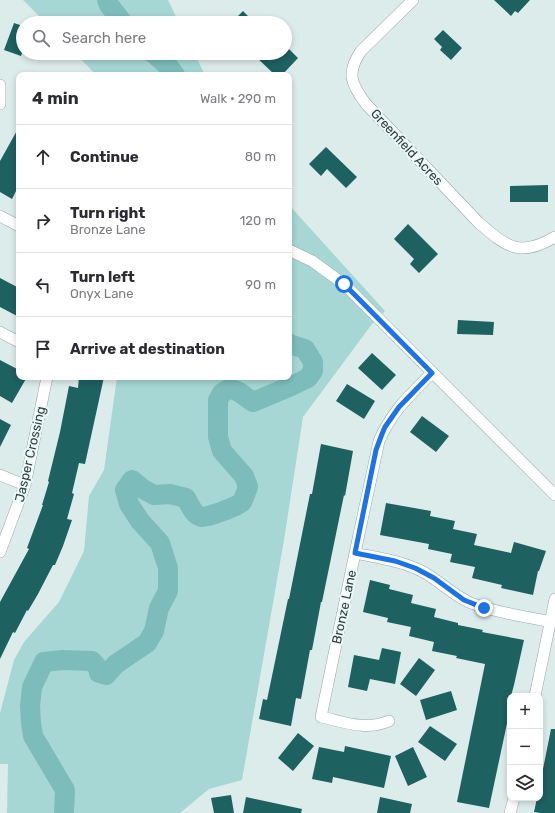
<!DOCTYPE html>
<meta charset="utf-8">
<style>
:root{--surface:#fff;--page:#f2f2f3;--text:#2b2b33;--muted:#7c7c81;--line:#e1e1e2}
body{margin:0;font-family:Rubik,sans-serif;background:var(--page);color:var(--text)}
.controls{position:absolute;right:12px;bottom:12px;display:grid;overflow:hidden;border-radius:8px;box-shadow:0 2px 6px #0003}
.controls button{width:36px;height:36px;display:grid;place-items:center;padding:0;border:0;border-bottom:1px solid var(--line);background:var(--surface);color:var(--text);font:20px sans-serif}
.stop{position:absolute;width:12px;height:12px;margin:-9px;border:3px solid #1a73e8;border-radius:50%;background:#fff}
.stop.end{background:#1a73e8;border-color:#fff;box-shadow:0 1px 4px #0008}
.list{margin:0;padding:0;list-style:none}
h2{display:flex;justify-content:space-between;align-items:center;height:52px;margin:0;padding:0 16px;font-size:17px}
h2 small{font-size:13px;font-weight:400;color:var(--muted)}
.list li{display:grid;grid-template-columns:26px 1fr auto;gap:12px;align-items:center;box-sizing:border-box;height:64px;padding:0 16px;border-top:1px solid var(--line)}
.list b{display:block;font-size:15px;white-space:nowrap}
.list p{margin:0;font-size:13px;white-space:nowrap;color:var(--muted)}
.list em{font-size:13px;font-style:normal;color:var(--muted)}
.icon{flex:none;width:22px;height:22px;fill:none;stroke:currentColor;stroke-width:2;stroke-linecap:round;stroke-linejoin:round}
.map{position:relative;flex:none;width:555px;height:813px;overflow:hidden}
.search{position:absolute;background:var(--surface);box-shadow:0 2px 6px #0003;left:16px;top:16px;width:276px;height:44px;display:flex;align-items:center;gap:10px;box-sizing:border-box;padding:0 14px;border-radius:22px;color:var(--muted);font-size:15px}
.panel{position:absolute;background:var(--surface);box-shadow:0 2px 6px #0003;left:16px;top:72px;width:276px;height:308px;border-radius:8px}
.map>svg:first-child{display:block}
</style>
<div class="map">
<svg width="555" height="813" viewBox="0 0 555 813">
<rect width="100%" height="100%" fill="#dceceb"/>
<path fill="#a6d7d5" d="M 23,0 L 168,0 L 179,23 L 46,23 Z
M 75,53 L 194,53 L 205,75 L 96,75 Z
M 289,205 L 385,311 L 372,324 L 303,417 L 284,540 L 242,780 L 209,789 L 180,813 L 7,813 L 8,764 L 0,764 L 0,713 L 14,660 L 24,642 L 59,602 L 84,551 L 89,496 L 104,470 L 117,377 L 289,377 Z"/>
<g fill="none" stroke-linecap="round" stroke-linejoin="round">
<path stroke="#7cbdbb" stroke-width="20" d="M 107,0 L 109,5 L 123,23
M 153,53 L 169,67 L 175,75
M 64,813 L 65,790 L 33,736 L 31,723 L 30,706 L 32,687 L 44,662 L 62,660 L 92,661 L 98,668 L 99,673 L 106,675 L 116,664 L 147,643 L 154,631 L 159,608 L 168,591 L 168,568 L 160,543 L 140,521 L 129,504 L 125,490 L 132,480 L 143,489 L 154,495 L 170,494 L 186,498 C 190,505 193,515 202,517 C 206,518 239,506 242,502 C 244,498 246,492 248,487 L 244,476 L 222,451 L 218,437 L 218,400 L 222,393 L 230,388 L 239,392 L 253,402 L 289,387 L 308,378 L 313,371 L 313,362 L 305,349 L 289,344 L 289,343"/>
</g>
<path fill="#1d6160" d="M 494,0 L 530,0 L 518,13 L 515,11 L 511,16 Z
M 243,11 L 255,23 L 231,23 Z
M 14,23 L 23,26 L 23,50 L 21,56 L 4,50 Z
M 443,30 L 462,48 L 451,60 L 440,50 L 442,47 L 434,39 Z
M 285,45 L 298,58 L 282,75 L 275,75 L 252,53 L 285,53 Z
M 19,127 L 19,185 L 12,199 L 0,192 L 0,161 Z
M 326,147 L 357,177 L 346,188 L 327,169 L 321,176 L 309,164 Z
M 548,185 L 548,202 L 510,202 L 510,186 Z
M 408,224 L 438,254 L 419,273 L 410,264 L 414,259 L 394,239 Z
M 0,278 L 19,288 L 19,317 L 0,307 Z
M 458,320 L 494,322 L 493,335 L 457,334 Z
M 372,353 L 396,375 L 382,390 L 358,368 Z
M 0,360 L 19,370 L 19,377 L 27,377 L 12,403 L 0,396 Z
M 79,377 L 104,377 L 85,464 L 79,463 L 72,493 L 74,494 L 67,519 L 72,520 L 63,546 L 55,565 L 53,565 L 38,594 L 28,611 L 27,610 L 15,633 L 13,632 L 0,659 L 0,602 L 29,549 L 27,548 L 43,505 L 42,505 L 49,482 L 48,481 L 60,432 L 69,386 L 78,388 Z
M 347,384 L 375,401 L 364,419 L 336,401 Z
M 422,416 L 449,436 L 436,452 L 410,432 Z
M 0,419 L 11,425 L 0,447 Z
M 321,444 L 353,451 L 345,496 L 344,495 L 322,602 L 321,602 L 312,650 L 310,650 L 301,699 L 296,698 L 291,726 L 259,719 L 263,699 L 267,700 L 288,599 L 289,599 L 310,494 L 312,494 Z
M 386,503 L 431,511 L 430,516 L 455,521 L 453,529 L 477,534 L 474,545 L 511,553 L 514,542 L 546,551 L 539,571 L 538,571 L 533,595 L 501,588 L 502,585 L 472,578 L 475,567 L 450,562 L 452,554 L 428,549 L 429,544 L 380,535 Z
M 370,580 L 390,585 L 389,589 L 413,595 L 411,603 L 436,609 L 434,617 L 458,623 L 458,625 L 483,630 L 482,632 L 524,640 L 514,685 L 511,696 L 510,696 L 509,714 L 489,808 L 457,802 L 485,664 L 456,658 L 457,656 L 432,651 L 434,642 L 409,636 L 411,627 L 387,622 L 388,618 L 363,612 Z
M 382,648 L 401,652 L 395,684 L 370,679 L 367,691 L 348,687 L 354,655 L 379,660 Z
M 419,658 L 435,670 L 416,696 L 400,684 Z
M 451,691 L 457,710 L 426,720 L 420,700 Z
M 430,726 L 457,744 L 445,761 L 418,742 Z
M 551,729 L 555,729 L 555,813 L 540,813 L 534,812 L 537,798 L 540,798 L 540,784 Z
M 298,733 L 314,746 L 293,771 L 278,758 Z
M 345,746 L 391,756 L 384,788 L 333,777 L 332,783 L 312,779 L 319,747 L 344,752 Z
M 413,747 L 427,777 L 408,786 L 395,756 Z
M 231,795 L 234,813 L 214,813 L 211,798 Z
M 246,797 L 302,809 L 301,813 L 243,813 Z
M 380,797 L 412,804 L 410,813 L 377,813 Z"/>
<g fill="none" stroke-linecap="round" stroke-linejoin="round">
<defs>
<path id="minor" d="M 413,0 L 361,51 C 346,73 351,84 366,104 L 479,223 C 507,247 520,258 555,237
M 0,104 L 0,85
M 0,216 L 19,226
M 289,250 L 312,261 L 344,284 L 555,495
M 0,332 L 19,342
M 0,475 L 25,485
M 0,552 L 25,485 L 47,377
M 355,553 C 378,558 404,561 425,573 C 441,582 454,596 471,603 C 496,613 524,616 551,622
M 535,696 L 555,599
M 389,721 C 365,731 345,722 321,717 L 355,553 L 379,441 C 392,411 410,395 432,373
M 510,813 L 514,798"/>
</defs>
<use href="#minor" stroke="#98a7a7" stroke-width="12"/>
<use href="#minor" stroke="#fff" stroke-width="11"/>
</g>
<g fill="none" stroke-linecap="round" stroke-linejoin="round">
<path stroke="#1a73e8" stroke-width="5" d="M 344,284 L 432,373 L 399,407 L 385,427 L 382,434 L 376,450 L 355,553 L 395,561 L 415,568 L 434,578 L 464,600 L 484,608"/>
</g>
<g text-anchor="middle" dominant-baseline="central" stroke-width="4" stroke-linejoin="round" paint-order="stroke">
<g font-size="13" fill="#343b3a" stroke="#e9f9f9">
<text transform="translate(407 147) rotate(47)">Greenfield Acres</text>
<text transform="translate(30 454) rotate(-77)">Jasper Crossing</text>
<text transform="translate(344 607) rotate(-78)">Bronze Lane</text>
</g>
</g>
</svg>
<div class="controls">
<button>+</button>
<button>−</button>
<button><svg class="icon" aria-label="layers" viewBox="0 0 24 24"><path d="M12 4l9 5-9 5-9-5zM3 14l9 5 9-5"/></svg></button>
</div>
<div class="stop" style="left:344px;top:284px"></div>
<div class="stop end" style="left:484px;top:608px"></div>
<div class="search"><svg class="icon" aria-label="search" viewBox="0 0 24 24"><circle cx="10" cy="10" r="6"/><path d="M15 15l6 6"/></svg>Search here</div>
<section class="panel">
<h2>4 min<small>Walk · 290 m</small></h2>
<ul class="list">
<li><svg class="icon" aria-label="ahead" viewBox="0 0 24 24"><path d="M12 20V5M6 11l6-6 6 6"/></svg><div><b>Continue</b></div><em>80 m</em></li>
<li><svg class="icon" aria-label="right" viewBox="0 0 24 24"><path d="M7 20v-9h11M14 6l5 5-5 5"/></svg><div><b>Turn right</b><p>Bronze Lane</p></div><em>120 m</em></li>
<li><svg class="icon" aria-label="left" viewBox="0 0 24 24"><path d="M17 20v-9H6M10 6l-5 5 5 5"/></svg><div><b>Turn left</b><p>Onyx Lane</p></div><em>90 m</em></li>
<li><svg class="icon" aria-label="arrive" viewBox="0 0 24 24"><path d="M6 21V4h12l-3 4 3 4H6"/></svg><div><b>Arrive at destination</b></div></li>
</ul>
</section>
</div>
